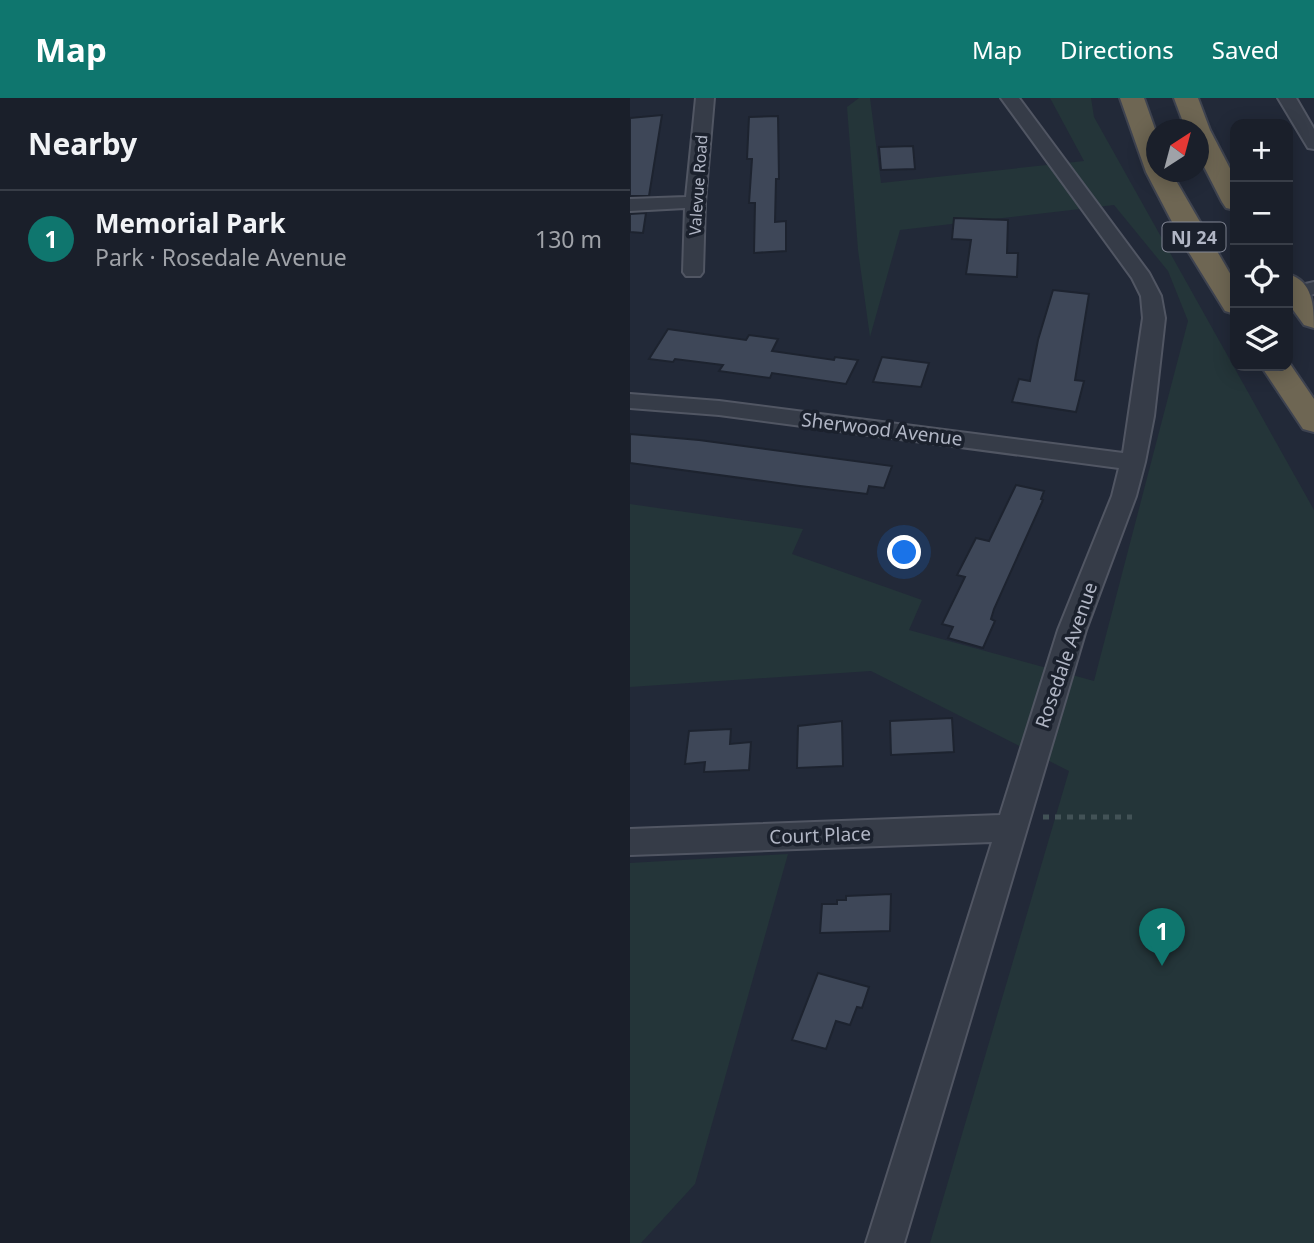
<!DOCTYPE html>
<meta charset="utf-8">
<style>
:root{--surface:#1a1f2a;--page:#272c36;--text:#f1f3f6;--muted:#9fa2a8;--line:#383d47;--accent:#0f766e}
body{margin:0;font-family:"Noto Sans",sans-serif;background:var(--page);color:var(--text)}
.controls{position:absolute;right:21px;top:21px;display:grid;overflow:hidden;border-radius:14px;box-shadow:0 4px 18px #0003}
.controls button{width:63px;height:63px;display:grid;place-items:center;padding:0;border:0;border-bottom:2px solid var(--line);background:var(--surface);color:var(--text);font:35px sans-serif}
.compass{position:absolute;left:516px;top:21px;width:63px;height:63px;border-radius:50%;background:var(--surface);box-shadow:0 4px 18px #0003;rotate:36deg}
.you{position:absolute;left:275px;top:455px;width:24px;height:24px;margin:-18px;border:5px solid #fff;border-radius:50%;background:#1a73e8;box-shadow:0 0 0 10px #1a73e833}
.badge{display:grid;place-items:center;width:46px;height:46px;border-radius:50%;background:var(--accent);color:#fff;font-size:23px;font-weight:700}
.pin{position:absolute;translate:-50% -58px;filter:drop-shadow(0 2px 4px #0008)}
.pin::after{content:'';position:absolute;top:37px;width:24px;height:21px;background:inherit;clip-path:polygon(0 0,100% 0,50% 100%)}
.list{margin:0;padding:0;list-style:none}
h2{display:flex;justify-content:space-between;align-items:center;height:91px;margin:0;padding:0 28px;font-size:30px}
h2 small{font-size:23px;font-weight:400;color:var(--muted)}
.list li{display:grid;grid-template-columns:46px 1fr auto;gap:21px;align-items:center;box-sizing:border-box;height:98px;padding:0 28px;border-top:2px solid var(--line)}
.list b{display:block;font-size:26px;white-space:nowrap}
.list p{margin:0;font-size:23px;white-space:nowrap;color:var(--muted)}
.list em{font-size:23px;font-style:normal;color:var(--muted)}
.icon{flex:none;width:38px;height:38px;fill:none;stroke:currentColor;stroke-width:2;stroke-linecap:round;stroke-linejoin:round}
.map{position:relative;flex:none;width:684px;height:1145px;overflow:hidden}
header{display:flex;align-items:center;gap:42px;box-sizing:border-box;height:98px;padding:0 35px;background:var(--accent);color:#fff}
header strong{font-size:33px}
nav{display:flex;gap:38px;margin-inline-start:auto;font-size:24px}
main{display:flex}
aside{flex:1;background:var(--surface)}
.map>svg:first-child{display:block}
</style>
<header>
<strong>Map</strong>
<nav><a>Map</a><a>Directions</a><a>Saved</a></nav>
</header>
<main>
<aside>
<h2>Nearby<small></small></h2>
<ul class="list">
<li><span class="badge">1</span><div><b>Memorial Park</b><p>Park · Rosedale Avenue</p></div><em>130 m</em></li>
</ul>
</aside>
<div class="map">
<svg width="684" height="1145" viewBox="0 0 684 1145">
<rect width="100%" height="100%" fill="#222938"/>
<path fill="#243539" d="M 229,0 L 240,0 L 251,85 L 454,63 L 420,0 L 461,0 L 464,19 L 684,412 L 684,1145 L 300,1145 L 439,673 L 241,573 L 0,589 L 0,406 L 173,431 L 162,456 L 292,502 L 279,532 L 464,583 L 558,223 L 538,173 L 484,107 L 270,132 L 240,239 L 228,152 L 217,9 Z
M 158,756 L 65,1086 L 11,1145 L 0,1145 L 0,765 Z"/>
<path fill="#3e4758" stroke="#1d232f" stroke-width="2" d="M 32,17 L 19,98 L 0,98 L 0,20 Z
M 148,18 L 149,81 L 146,81 L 145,124 L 156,123 L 156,153 L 124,155 L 125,105 L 119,105 L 122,61 L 117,61 L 119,19 Z
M 283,48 L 285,71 L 251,72 L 249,49 Z
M 16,115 L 13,135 L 0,134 L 0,116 Z
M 324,120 L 378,122 L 377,155 L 388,155 L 387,179 L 336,176 L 341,142 L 322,141 Z
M 423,192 L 459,196 L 445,282 L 454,283 L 446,314 L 382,304 L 389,281 L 400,283 L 408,242 Z
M 38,231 L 116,242 L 119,237 L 148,241 L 142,253 L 204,262 L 205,259 L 228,262 L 216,286 L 142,275 L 140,280 L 89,273 L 93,267 L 45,261 L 43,264 L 19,261 Z
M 252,259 L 299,265 L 291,289 L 243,284 Z
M 0,336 L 69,342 L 262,368 L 254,390 L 239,388 L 237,396 L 170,388 L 0,365 Z
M 386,387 L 414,393 L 411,401 L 413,402 L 364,511 L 361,521 L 365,523 L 353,550 L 318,540 L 323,529 L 312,526 L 335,479 L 327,477 L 346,440 L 359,443 Z
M 322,620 L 324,654 L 261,657 L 260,623 Z
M 212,623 L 213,668 L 167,670 L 168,628 Z
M 101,631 L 100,646 L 121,644 L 119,672 L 74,674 L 75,664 L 55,666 L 59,633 Z
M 261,796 L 260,833 L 190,835 L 192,806 L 207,806 L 207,802 L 216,802 L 216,798 Z
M 188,875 L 239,889 L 232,910 L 227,909 L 220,927 L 206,923 L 196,951 L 162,942 Z"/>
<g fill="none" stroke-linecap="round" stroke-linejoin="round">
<defs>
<path id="minor" d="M 66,0 L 84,0 L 75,104 L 73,174 L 70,178 L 56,178 L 53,174 L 55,110 L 0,113 L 0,101 L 56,99 Z
M 371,0 L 389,0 L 519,175 L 531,198 L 535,220 L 524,318 L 515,364 L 506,398 L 456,532 L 274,1145 L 236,1145 L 362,744 L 0,757 L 0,731 L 370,717 L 428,532 L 482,398 L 489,370 L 89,317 L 0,310 L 0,296 L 89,303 L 493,355 L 513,220 L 511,198 L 502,180 Z
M 648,0 L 666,0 L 684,31 L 684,51 L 678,50 Z
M 684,184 L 684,196 L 658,202 L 658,190 Z"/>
<path id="highway" d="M 490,0 L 514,0 L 526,34 L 526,74 L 541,74 L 605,184 L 605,216 L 595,213 L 553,145 L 516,74 Z
M 544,0 L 568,0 L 580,32 L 605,80 L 605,112 L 596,110 L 592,104 L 568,57 L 568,32 L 556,32 Z
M 658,176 C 683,183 684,208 684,230 L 674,227 L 658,205 Z
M 658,263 L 684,301 L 684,334 L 673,331 L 631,268 L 658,268 Z"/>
</defs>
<use href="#minor" stroke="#515663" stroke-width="4"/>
<use href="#highway" stroke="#3e4350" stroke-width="4"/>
<path stroke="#425256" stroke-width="5" stroke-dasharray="6 6" stroke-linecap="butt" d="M 413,719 L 502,719"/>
<use href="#minor" fill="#363c48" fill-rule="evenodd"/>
<use href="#highway" fill="#6e6653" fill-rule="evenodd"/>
</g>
<g text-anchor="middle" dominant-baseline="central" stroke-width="7" stroke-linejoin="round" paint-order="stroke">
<g font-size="16" fill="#b1b6c5" stroke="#1b212d">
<text transform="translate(68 87) rotate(-86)">Valevue Road</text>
</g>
<rect fill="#1b212d" stroke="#848997" stroke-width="2" x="532.5" y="124.5" width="63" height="29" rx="5"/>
<g font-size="18" font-weight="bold" fill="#b1b6c5">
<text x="564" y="139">NJ 24</text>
</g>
<g font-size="19" fill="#b1b6c5" stroke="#1b212d">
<text transform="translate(252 331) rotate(7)">Sherwood Avenue</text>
<text transform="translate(436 557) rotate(-71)">Rosedale Avenue</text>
<text transform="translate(190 737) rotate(-2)">Court Place</text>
</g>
</g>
</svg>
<div class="controls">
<button>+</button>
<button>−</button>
<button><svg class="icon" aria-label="locate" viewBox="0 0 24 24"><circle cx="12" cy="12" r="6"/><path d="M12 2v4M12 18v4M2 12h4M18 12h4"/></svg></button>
<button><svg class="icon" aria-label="layers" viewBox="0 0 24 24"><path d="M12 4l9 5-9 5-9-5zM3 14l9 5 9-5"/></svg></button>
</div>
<svg class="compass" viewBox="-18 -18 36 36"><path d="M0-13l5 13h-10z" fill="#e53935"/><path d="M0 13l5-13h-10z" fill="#9fa2a8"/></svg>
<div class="you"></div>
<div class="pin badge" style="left:532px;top:868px">1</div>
</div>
</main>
